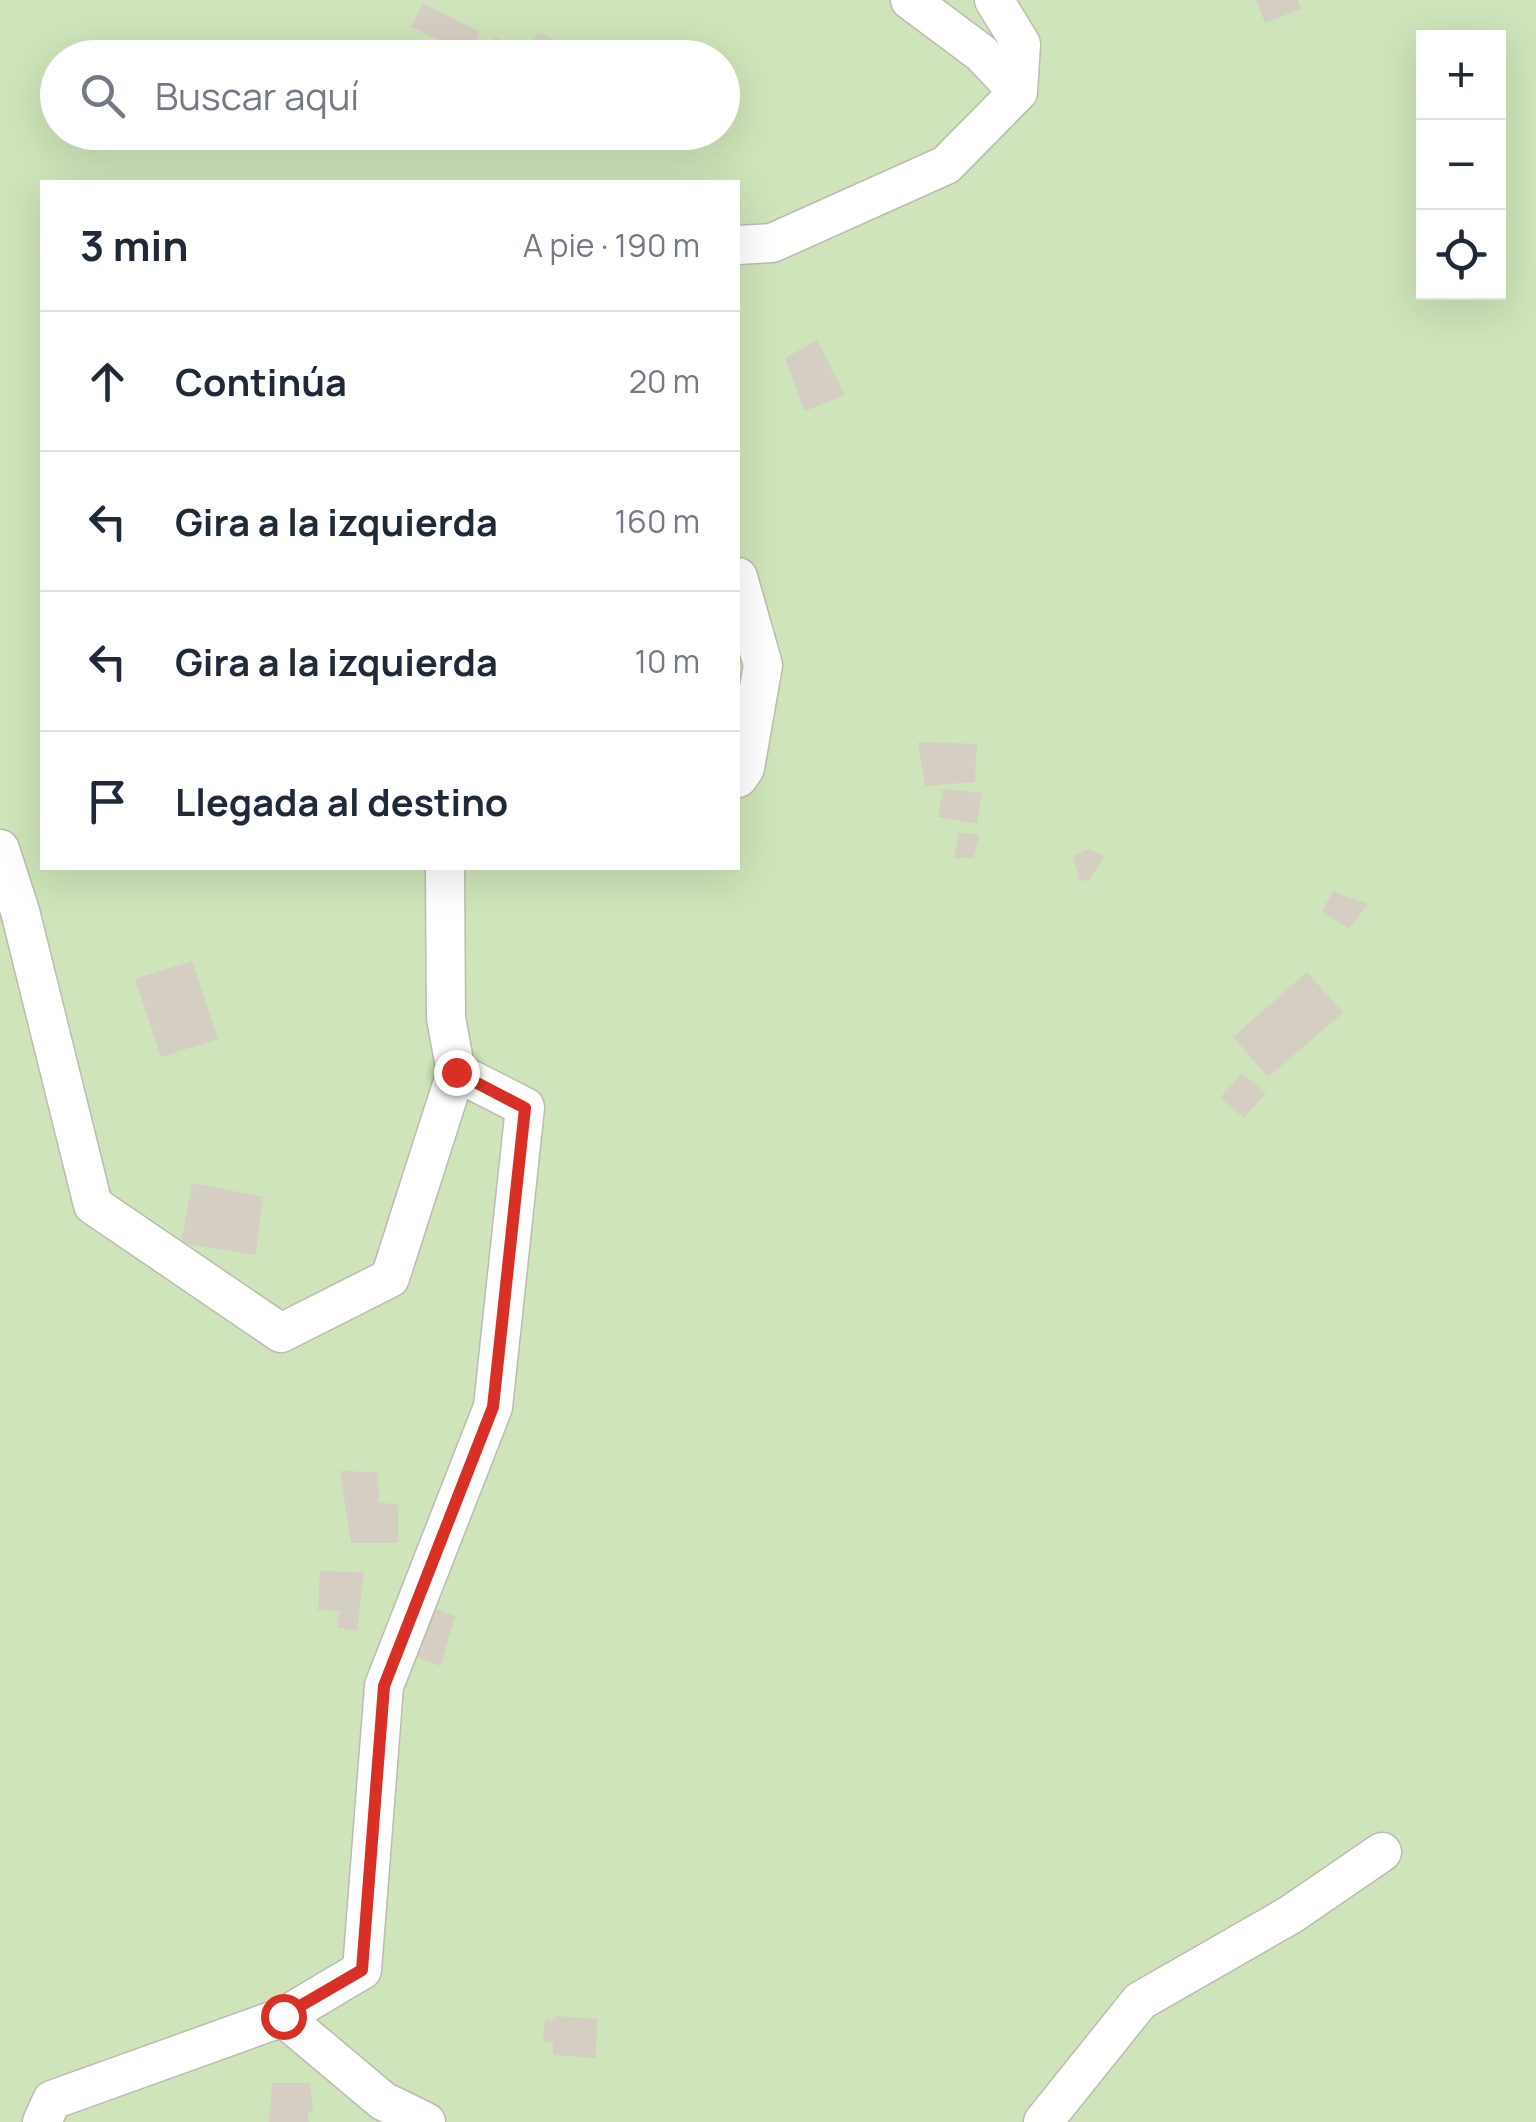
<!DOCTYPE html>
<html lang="es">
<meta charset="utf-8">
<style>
:root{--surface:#fff;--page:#f6f6f7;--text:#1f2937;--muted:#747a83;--line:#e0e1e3}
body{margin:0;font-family:Manrope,sans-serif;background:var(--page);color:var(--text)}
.controls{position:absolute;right:30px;top:30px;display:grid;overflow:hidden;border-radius:0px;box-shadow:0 10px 40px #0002}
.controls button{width:90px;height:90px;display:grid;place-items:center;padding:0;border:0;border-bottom:2px solid var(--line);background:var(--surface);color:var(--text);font:50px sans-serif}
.stop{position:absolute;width:30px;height:30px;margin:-22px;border:8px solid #d93025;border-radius:50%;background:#fff}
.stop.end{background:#d93025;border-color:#fff;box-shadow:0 2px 10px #0008}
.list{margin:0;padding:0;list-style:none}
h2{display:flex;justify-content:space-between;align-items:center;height:130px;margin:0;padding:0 40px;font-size:42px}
h2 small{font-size:32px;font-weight:400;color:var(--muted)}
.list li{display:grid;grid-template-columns:65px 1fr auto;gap:30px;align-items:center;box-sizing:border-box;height:140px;padding:0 40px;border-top:2px solid var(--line)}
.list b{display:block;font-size:38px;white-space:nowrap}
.list em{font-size:32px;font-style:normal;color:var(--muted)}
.icon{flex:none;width:55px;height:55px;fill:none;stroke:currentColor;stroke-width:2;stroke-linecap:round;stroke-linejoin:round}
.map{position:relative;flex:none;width:1536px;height:2122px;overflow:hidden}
.search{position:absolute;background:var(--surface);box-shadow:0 10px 40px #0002;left:40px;top:40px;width:700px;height:110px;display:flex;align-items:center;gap:25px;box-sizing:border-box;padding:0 35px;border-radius:55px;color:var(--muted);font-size:38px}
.panel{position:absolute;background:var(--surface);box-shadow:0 10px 40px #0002;left:40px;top:180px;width:700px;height:690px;border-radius:0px}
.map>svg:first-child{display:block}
</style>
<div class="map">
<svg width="1536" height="2122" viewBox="0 0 1536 2122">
<rect width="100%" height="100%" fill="#f4f2ec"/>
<path fill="#cfe4ba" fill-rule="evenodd" d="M 0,0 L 1536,0 L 1536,2122 L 0,2122 ZM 1424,38 L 1498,38 L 1498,292 L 1424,292 ZM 58,58 L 722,58 L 722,132 L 58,132 ZM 42,182 L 738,182 L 738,868 L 42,868 Z"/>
<path fill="#d5cfc3" d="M 1256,0 L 1298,0 L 1301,9 L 1265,23 Z
M 423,3 L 479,31 L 476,58 L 411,27 Z
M 538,32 L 594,58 L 490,58 L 494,37 L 529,49 Z
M 817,340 L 845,395 L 805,411 L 785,358 Z
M 918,742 L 977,744 L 975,782 L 925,786 Z
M 943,789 L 982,793 L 977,824 L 938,817 Z
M 959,832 L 979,835 L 974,858 L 954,858 Z
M 1089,849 L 1104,856 L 1089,881 L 1079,880 L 1073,856 Z
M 1333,891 L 1368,904 L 1349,929 L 1322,911 Z
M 192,961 L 218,1039 L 161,1057 L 135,979 Z
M 1307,972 L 1343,1013 L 1268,1077 L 1233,1037 Z
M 1242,1073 L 1266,1093 L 1244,1118 L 1220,1098 Z
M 192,1183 L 263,1197 L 256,1255 L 181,1243 Z
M 340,1471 L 378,1472 L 379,1502 L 398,1505 L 398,1543 L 351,1543 Z
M 320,1571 L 364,1572 L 357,1631 L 337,1628 L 340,1611 L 318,1610 Z
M 422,1604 L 455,1616 L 441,1666 L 407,1654 Z
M 556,2016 L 597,2019 L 596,2058 L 553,2055 L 553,2043 L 543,2042 L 545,2019 L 555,2020 Z
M 272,2083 L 310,2083 L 313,2112 L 308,2112 L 309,2122 L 269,2122 Z"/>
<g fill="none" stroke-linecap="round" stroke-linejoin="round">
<defs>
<path id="minor" d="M 910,0 L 981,53 L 1018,92
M 738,245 L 772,243 L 946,165 L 1018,92 L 1021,44 L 994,0
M 738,577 L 763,665 L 745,768 L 738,778
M 0,849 L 20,911 L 93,1205 L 281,1333 L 390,1278 L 456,1072 L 446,1018 L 445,868
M 283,2017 L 383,2101 L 426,2122
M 42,2122 L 52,2100 L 283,2017 L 362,1970 L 384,1686 L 493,1407 L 525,1107 L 456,1072
M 1043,2122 L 1140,2001 L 1290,1915 L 1382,1852"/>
</defs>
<use href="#minor" stroke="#bfbab0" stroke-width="41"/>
<use href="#minor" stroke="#fff" stroke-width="38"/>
</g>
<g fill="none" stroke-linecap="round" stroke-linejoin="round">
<path stroke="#d93025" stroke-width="12" d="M 283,2016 L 362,1970 L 384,1686 L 493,1407 L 525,1108 L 456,1072"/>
</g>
</svg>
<div class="controls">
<button>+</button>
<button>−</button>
<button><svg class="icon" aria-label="locate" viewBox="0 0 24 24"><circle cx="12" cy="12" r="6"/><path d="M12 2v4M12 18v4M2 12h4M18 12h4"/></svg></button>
</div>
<div class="stop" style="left:283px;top:2016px"></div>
<div class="stop end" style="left:456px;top:1072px"></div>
<div class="search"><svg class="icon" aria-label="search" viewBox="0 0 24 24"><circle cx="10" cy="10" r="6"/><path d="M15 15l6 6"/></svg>Buscar aquí</div>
<section class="panel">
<h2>3 min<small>A pie · 190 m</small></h2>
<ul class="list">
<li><svg class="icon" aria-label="ahead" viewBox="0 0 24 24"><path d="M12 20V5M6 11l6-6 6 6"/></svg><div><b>Continúa</b></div><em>20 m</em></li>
<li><svg class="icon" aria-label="left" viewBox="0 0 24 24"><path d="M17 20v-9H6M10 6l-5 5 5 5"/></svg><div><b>Gira a la izquierda</b></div><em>160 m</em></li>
<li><svg class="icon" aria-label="left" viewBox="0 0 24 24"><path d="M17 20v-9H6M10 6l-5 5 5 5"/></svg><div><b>Gira a la izquierda</b></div><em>10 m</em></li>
<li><svg class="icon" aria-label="arrive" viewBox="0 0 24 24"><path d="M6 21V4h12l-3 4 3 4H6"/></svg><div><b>Llegada al destino</b></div></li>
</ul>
</section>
</div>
